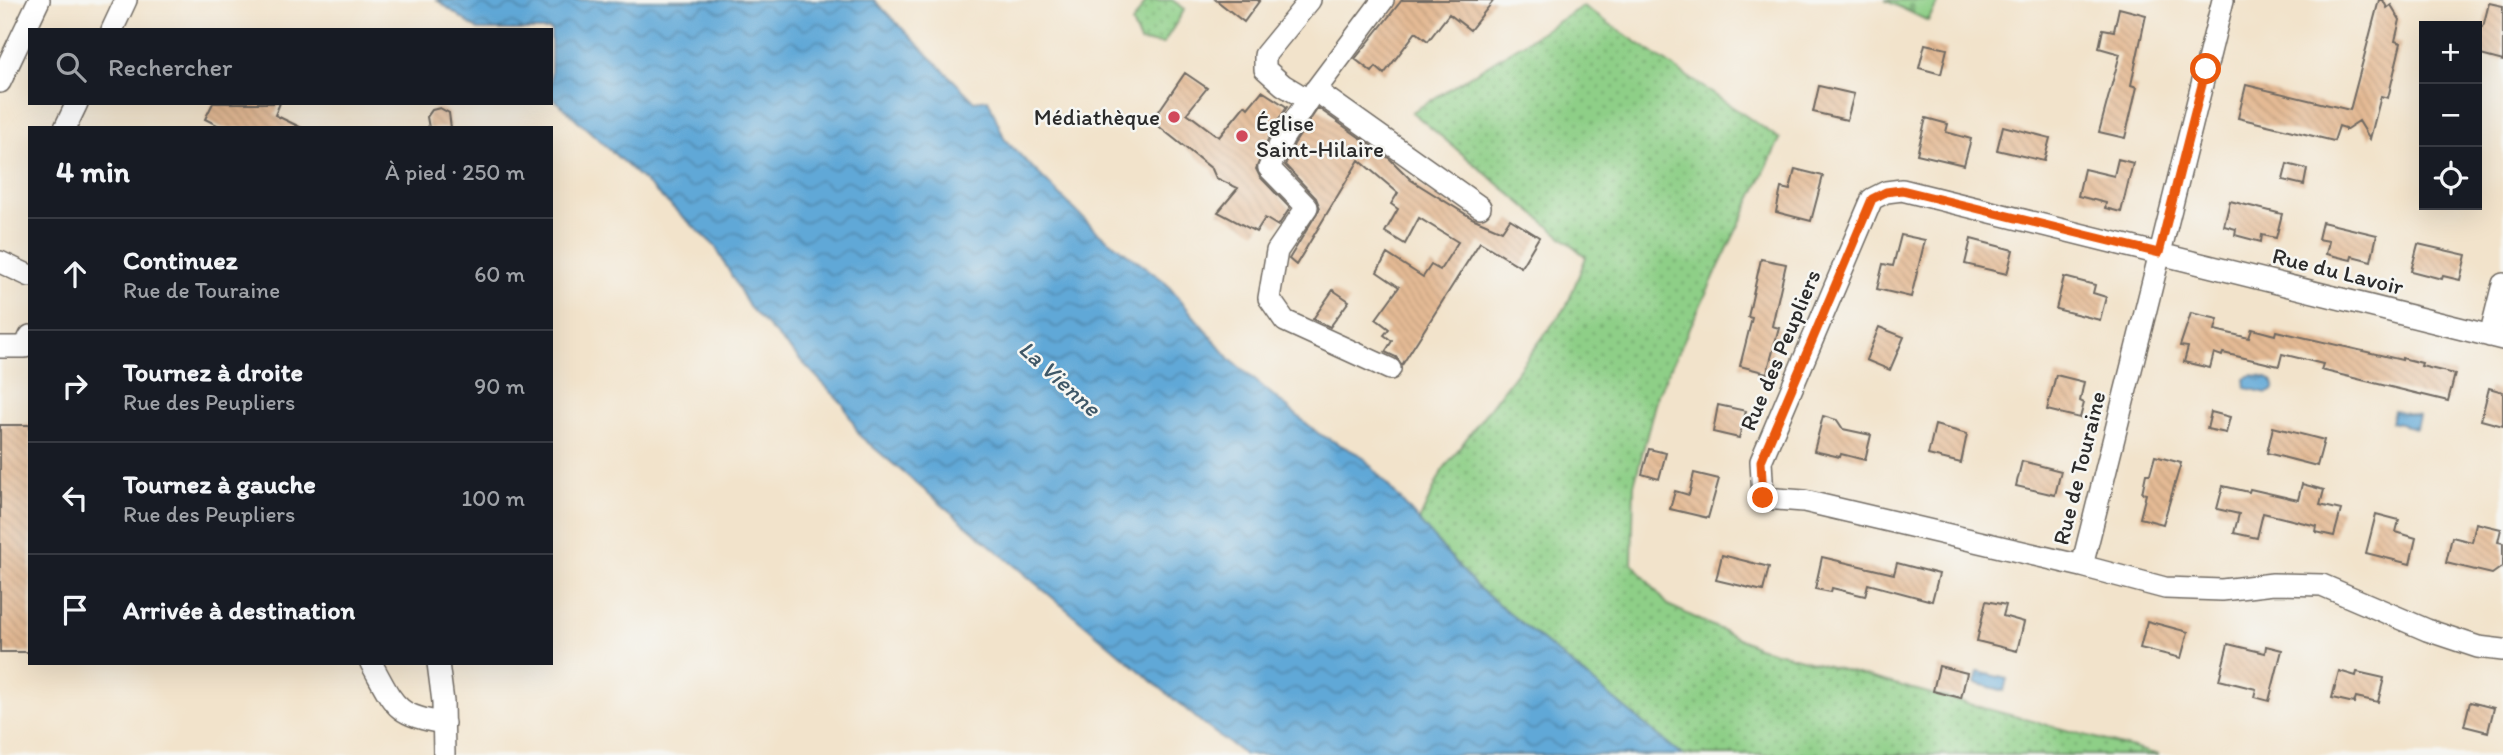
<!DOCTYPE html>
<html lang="fr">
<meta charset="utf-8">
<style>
:root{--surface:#171b24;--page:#242831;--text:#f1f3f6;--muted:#9ea1a6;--line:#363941}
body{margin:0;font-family:Itim,sans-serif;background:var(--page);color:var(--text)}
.controls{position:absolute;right:21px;top:21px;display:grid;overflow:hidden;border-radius:0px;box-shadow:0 7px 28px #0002}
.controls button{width:63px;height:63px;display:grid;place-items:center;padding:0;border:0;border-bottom:2px solid var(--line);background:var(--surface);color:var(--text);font:35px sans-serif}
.stop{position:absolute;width:21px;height:21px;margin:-16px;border:5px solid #ea580c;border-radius:50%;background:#fff}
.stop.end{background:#ea580c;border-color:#fff;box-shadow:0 2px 7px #0008}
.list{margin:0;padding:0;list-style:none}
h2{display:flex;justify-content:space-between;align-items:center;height:91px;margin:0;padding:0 28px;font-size:30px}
h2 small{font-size:23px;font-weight:400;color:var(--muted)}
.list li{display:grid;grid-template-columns:46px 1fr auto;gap:21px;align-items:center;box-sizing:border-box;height:112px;padding:0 28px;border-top:2px solid var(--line)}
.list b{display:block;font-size:26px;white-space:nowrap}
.list p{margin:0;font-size:23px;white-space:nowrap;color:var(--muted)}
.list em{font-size:23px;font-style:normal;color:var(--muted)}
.icon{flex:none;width:38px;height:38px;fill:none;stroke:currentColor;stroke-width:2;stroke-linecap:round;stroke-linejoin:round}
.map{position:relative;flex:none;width:2503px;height:755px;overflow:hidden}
.search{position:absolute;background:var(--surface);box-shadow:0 7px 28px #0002;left:28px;top:28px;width:525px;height:77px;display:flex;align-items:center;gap:18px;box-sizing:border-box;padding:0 24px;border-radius:0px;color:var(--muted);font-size:26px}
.panel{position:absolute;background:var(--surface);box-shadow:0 7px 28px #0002;left:28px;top:126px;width:525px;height:539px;border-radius:0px}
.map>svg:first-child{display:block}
</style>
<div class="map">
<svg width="2503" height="755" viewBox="0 0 2503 755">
<defs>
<pattern id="grass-dots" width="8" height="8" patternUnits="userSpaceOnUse" patternTransform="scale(1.75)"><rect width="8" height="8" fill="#8ecf87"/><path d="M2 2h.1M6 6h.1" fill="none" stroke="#74a86f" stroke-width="1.8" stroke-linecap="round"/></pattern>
<pattern id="cemetery-stones" width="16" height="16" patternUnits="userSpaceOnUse" patternTransform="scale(1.75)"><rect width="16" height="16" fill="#8ecf87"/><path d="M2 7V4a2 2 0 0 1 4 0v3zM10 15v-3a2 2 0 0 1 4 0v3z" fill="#74a86f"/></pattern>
<pattern id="water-waves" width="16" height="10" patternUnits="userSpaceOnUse" patternTransform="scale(1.75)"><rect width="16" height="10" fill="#61a8d7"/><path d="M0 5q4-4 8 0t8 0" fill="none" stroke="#5089af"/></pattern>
<pattern id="building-back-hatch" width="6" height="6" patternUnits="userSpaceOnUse" patternTransform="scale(1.75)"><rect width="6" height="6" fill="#e4ba94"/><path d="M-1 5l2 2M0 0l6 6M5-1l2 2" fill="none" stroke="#c4a080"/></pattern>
</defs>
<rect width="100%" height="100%" fill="#f6f6f2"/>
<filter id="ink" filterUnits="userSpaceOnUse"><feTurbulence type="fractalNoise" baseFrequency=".0143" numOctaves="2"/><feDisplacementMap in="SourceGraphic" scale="14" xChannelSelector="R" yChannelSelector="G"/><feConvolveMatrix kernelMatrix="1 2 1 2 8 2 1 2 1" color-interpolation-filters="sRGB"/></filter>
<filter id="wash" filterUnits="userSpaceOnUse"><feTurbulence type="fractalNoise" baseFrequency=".00686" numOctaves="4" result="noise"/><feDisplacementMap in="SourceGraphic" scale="28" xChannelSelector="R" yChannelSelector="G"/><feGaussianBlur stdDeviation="1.57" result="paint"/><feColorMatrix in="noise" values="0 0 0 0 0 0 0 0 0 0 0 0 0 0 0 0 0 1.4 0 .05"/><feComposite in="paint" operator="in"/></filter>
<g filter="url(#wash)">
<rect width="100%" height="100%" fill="#f2e3cb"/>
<path fill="url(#grass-dots)" stroke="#5c7d59" stroke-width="2" d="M 1147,0 L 1172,0 L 1185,9 L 1163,44 L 1140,42 L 1132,23 Z
M 1583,6 L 1780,139 L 1657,396 L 1634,485 L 1632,563 L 1668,605 L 1757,647 L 2159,755 L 1682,755 L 1476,586 L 1419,521 L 1442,471 L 1567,305 L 1586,257 L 1412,112 Z"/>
<path fill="url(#cemetery-stones)" stroke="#5c7d59" stroke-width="2" d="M 1885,0 L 1939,0 L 1928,21 Z"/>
<path fill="url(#water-waves)" stroke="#466a81" stroke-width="2" d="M 437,0 L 874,0 L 974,101 L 988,99 L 1005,140 L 1095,230 L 1164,281 L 1231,360 L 1319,434 L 1362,456 L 1476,586 L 1682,755 L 1245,755 L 1207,727 L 860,436 L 843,404 L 749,307 L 715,246 L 551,96 L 551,30 L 478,30 Z
M 2252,375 C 2262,377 2276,377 2274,390 L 2267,393 L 2246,388 L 2245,378 Z
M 2394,410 L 2419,416 L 2416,428 L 2391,422 Z
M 1978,672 L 2007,679 L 2004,691 L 1975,683 Z"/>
<g id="blocks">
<path fill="url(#building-back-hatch)" d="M 1216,0 L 1260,0 L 1244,22 Z
M 1402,0 L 1494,0 L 1470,30 L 1449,14 L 1428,41 L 1416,32 L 1384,74 L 1376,67 L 1372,72 L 1355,59 Z
M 2379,0 L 2383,0 L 2387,8 L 2391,5 L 2400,20 L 2395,41 L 2401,43 L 2388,98 L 2381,96 L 2370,139 L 2359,121 L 2345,130 L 2345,128 L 2339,126 L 2334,141 L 2238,118 L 2246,85 L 2350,110 Z
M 2489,3 L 2503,6 L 2503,61 L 2477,54 L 2477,25 L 2483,27 Z
M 2119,8 L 2146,15 L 2131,85 L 2137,87 L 2125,138 L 2099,132 L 2120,54 L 2099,48 L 2103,29 L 2114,31 Z
M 1925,44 L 1947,49 L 1941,74 L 1919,68 Z
M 1185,73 L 1207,88 L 1187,113 L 1219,137 L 1245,105 L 1248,108 L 1262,91 L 1287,107 L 1271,132 L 1256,169 L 1260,177 L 1290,208 L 1278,226 L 1265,218 L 1256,232 L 1218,212 L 1238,188 L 1216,178 L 1212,169 L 1152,121 Z
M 1819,86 L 1854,94 L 1847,120 L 1813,112 Z
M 213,103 L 280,103 L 275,115 L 302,128 L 223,128 L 205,119 Z
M 440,108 L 449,113 L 451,128 L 429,128 L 427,117 L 432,110 Z
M 1318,108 L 1390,159 L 1411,180 L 1472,218 L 1502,231 L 1510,219 L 1539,237 L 1521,267 L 1480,242 L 1402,365 L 1396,357 L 1385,352 L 1392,341 L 1384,335 L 1389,329 L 1376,319 L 1399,287 L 1377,272 L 1387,254 L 1423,277 L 1431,265 L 1440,270 L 1458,242 L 1419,218 L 1405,244 L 1385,232 L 1398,209 L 1391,204 L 1398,193 L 1359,160 L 1296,265 L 1289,259 L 1320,208 L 1316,198 L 1285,165 L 1294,144 Z
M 1926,118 L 1948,124 L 1946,132 L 1971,139 L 1964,165 L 1917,154 Z
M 2003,126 L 2050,138 L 2044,161 L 1997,150 Z
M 2118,159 L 2133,163 L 2121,212 L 2105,208 L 2106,203 L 2078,196 L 2084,169 L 2114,176 Z
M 2287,164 L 2307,169 L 2304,185 L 2283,180 Z
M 1795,169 L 1823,176 L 1811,221 L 1776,212 L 1781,188 L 1790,190 Z
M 2230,201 L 2282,214 L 2276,238 L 2262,235 L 2261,242 L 2235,235 L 2236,229 L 2224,226 Z
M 2322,222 L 2377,235 L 2371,261 L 2352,256 L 2351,260 L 2326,254 L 2329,241 L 2318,239 Z
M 1901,235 L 1925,240 L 1911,297 L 1877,289 L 1883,264 L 1893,266 Z
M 1971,239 L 2013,250 L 2007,274 L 1965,264 Z
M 2418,244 L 2466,255 L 2460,280 L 2443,276 L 2442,279 L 2411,271 Z
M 1761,259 L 1786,264 L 1772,326 L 1779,328 L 1767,373 L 1740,366 L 1752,318 L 1748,317 Z
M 2064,277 L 2095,285 L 2093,293 L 2106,297 L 2100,320 L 2056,309 Z
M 1333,290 L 1349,301 L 1330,327 L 1313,319 Z
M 2191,313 L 2218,319 L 2215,330 L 2249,338 L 2252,329 L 2275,335 L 2276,331 L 2402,360 L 2402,358 L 2422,363 L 2421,366 L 2455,374 L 2448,401 L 2321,370 L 2323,364 L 2282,354 L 2279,366 L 2223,353 L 2222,356 L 2214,353 L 2210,368 L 2184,362 L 2188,347 L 2180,346 Z
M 1879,327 L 1904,337 L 1890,370 L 1866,360 Z
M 2056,375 L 2084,382 L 2080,401 L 2084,403 L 2080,418 L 2047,410 Z
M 2489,388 L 2503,392 L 2503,426 L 2481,420 Z
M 1718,405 L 1746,411 L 1739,438 L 1713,432 Z
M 2211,412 L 2230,417 L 2226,433 L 2207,429 Z
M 1823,416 L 1837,420 L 1843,429 L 1871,435 L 1865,460 L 1841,454 L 1840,457 L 1814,451 Z
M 0,425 L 30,425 L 30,652 L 0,652 Z
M 1935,425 L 1967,434 L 1961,463 L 1928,455 Z
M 2273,427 L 2324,440 L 2317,466 L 2267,453 Z
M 1649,449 L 1666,453 L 1659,479 L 1642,474 Z
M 2155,456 L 2181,463 L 2163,524 L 2140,518 L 2146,494 L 2142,493 L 2146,474 L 2150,474 Z
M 2022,461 L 2061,471 L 2055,495 L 2016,486 Z
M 1694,473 L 1719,479 L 1708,518 L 1670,509 L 1675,491 L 1689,495 Z
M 2302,484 L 2324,490 L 2320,505 L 2341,510 L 2334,536 L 2316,532 L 2317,526 L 2263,513 L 2257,538 L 2234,533 L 2239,514 L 2217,509 L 2223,486 L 2249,492 L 2250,489 L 2298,500 Z
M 2376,514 L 2399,520 L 2396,532 L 2416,538 L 2410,564 L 2366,553 Z
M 2476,523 L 2501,529 L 2498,542 L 2503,543 L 2503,566 L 2492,574 L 2446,563 L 2452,537 L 2472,542 Z
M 1722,555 L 1769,567 L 1763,591 L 1716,580 Z
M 1822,557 L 1894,574 L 1897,563 L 1939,574 L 1932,601 L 1868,584 L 1865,596 L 1832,588 L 1831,592 L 1815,589 Z
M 1986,601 L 2006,605 L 2003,616 L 2024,622 L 2017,651 L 1977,641 Z
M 2147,621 L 2188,632 L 2181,658 L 2140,648 Z
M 2228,644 L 2265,653 L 2266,646 L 2282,650 L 2269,701 L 2254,697 L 2256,689 L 2219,680 Z
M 1939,666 L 1967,673 L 1961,698 L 1933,691 Z
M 2339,671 L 2356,676 L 2357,672 L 2384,678 L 2378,702 L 2356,697 L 2354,703 L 2332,698 Z
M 2470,702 L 2494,708 L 2488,732 L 2464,726 Z"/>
</g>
</g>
<g filter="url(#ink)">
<use href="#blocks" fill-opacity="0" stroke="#716b63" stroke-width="2"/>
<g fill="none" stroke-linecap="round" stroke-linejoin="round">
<defs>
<path id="minor" d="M 1310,0 L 1265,55 L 1265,69 L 1283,85 L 1308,100 L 1383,0
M 2223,0 L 2082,566 L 2165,588 L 2222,590 L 2273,584 L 2322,585 L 2427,630 L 2478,647 L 2503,650
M 112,30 L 126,0
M 0,82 L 39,0
M 1315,90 L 1480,207
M 1308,100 L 1283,138 L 1269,168 L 1307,207 L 1277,251 L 1269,298 L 1285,321 L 1390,369
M 65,128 L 77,103
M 0,262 L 30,276
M 2490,336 L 2503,284
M 0,347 L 25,347 L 30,336
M 2082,566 L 1804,501 L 1763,498 L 1761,461 L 1872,199 L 1886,192 L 1902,190 L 2503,339
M 371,663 C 394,704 394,716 444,723
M 438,663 L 443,702 L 444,755"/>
</defs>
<use href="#minor" stroke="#716b63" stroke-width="24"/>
<use href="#minor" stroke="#fff" stroke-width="21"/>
</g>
</g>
<g fill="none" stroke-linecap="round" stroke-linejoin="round" filter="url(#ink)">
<path stroke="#ea580c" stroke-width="9" d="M 1763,498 L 1761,461 L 1872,199 L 1886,192 L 1902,190 L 2159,253 L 2206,69"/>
</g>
<g fill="#d1495b" stroke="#f6f6f2" stroke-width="2.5">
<circle cx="1174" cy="117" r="7"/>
<circle cx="1242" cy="136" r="7"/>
</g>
<g text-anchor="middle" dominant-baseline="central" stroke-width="5" stroke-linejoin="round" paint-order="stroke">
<g font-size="23" fill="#2b2b2b" stroke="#f6f6f2" text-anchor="end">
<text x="1160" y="117">Médiathèque</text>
<text x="1256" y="123" text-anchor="start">Église<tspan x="1256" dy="26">Saint-Hilaire</tspan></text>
</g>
<g font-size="23" fill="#2b2b2b" stroke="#f6f6f2">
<text transform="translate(2338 271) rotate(14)">Rue du Lavoir</text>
<text transform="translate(1780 350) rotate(-67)">Rue des Peupliers</text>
<text transform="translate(2079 468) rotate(-76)">Rue de Touraine</text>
</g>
<g font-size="24" font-style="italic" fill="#3e5767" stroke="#f6f6f2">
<text transform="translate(1060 378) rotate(42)">La Vienne</text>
</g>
</g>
</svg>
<div class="controls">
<button>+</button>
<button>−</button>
<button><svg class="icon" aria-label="locate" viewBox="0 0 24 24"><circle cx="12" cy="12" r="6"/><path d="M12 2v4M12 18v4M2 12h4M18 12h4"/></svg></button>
</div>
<div class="stop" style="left:2206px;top:69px"></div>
<div class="stop end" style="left:1763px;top:498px"></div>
<div class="search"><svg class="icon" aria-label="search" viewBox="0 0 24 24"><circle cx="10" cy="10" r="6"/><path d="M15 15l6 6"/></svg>Rechercher</div>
<section class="panel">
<h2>4 min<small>À pied · 250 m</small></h2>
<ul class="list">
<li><svg class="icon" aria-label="ahead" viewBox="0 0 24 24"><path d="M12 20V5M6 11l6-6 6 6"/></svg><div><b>Continuez</b><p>Rue de Touraine</p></div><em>60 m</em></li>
<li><svg class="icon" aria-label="right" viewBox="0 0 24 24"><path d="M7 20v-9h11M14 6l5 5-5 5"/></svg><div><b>Tournez à droite</b><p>Rue des Peupliers</p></div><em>90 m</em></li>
<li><svg class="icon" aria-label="left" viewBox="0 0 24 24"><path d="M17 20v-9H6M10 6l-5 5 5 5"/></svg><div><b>Tournez à gauche</b><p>Rue des Peupliers</p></div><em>100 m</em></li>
<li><svg class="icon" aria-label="arrive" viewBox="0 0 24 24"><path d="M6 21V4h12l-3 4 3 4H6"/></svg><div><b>Arrivée à destination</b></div></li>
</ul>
</section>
</div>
